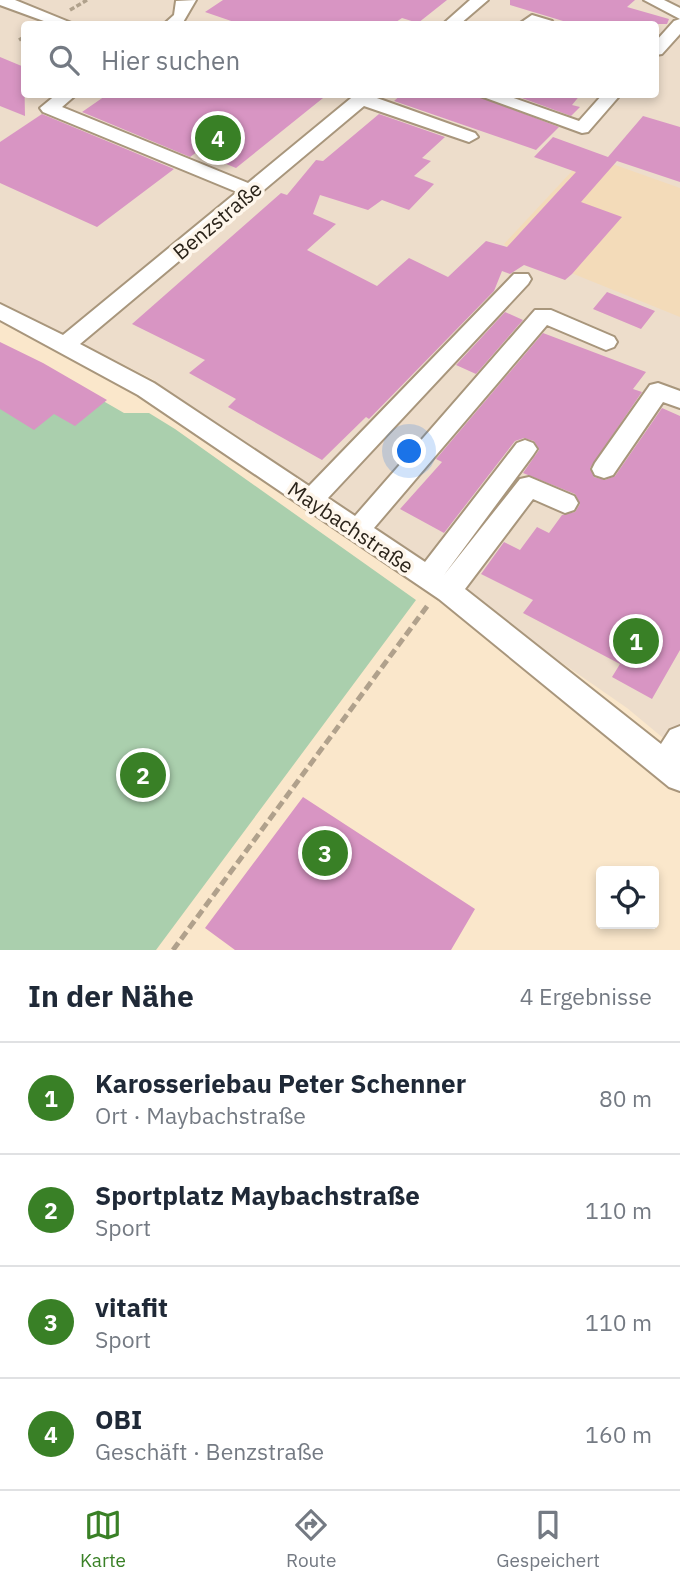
<!DOCTYPE html>
<html lang="de">
<meta charset="utf-8">
<style>
:root{--surface:#fff;--page:#f6f6f7;--text:#1f2937;--muted:#747a83;--line:#e0e1e3;--accent:#398026}
body{margin:0;font-family:"IBM Plex Sans",sans-serif;background:var(--page);color:var(--text)}
.controls{position:absolute;right:21px;bottom:21px;display:grid;overflow:hidden;border-radius:7px;box-shadow:0 4px 10px #0003}
.controls button{width:63px;height:63px;display:grid;place-items:center;padding:0;border:0;border-bottom:2px solid var(--line);background:var(--surface);color:var(--text);font:35px sans-serif}
.you{position:absolute;left:410px;top:452px;width:24px;height:24px;margin:-18px;border:5px solid #fff;border-radius:50%;background:#1a73e8;box-shadow:0 0 0 10px #1a73e833}
.badge{display:grid;place-items:center;width:46px;height:46px;border-radius:50%;background:var(--accent);color:#fff;font-size:23px;font-weight:700}
.pin{position:absolute;translate:-50% -50%;border:4px solid #fff;box-shadow:0 2px 7px #0006}
.list{margin:0;padding:0;list-style:none}
h2{display:flex;justify-content:space-between;align-items:center;height:91px;margin:0;padding:0 28px;font-size:30px}
h2 small{font-size:23px;font-weight:400;color:var(--muted)}
.list li{display:grid;grid-template-columns:46px 1fr auto;gap:21px;align-items:center;box-sizing:border-box;height:112px;padding:0 28px;border-top:2px solid var(--line)}
.list b{display:block;font-size:26px;white-space:nowrap}
.list p{margin:0;font-size:23px;white-space:nowrap;color:var(--muted)}
.list em{font-size:23px;font-style:normal;color:var(--muted)}
.icon{flex:none;width:38px;height:38px;fill:none;stroke:currentColor;stroke-width:2;stroke-linecap:round;stroke-linejoin:round}
.map{position:relative;flex:none;width:680px;height:950px;overflow:hidden}
.search{position:absolute;background:var(--surface);box-shadow:0 4px 10px #0003;left:21px;right:21px;top:21px;height:77px;display:flex;align-items:center;gap:18px;box-sizing:border-box;padding:0 24px;border-radius:7px;color:var(--muted);font-size:26px}
.sheet{height:539px;background:var(--surface)}
nav{display:flex;justify-content:space-around;align-items:center;box-sizing:border-box;height:98px;border-top:2px solid var(--line);background:var(--surface);font-size:19px;color:var(--muted)}
nav a{display:grid;justify-items:center;gap:4px}
nav .on{color:var(--accent)}
.map>svg:first-child{display:block}
</style>
<div class="map">
<svg width="680" height="950" viewBox="0 0 680 950">
<rect width="100%" height="100%" fill="#fae7cb"/>
<path fill="#edddcb" fill-rule="evenodd" d="M 0,0 L 680,0 L 680,752 L 627,708 L 152,379 L 0,302 ZM 24,24 L 656,24 L 656,94 L 24,94 Z"/>
<path fill="#f3dbb9" d="M 587,155 L 680,188 L 680,317 L 507,247 L 504,244 Z"/>
<path fill="#aacfad" d="M 27,357 L 124,413 L 149,413 L 175,429 L 416,600 L 156,950 L 0,950 L 0,378 Z"/>
<path fill="#d895c3" d="M 223,0 L 447,0 L 418,23 L 402,18 L 393,24 L 240,24 L 205,12 Z
M 510,0 L 635,0 L 627,7 L 669,19 L 667,24 L 573,24 L 510,5 Z
M 0,57 L 24,67 L 25,116 L 0,106 Z
M 108,94 L 328,94 L 236,168 L 197,152 L 190,157 L 82,112 Z
M 402,94 L 473,94 L 559,127 L 536,150 L 394,101 Z
M 511,94 L 581,94 L 572,105 L 580,107 L 571,116 Z
M 42,114 L 174,169 L 97,227 L 0,183 L 0,142 Z
M 379,114 L 445,137 L 422,158 L 431,161 L 414,176 L 434,184 L 409,210 L 382,200 L 368,210 L 320,195 L 313,214 L 336,224 L 307,250 L 377,286 L 409,258 L 448,277 L 486,241 L 507,247 L 576,172 L 534,157 L 553,137 L 608,157 L 643,116 L 680,127 L 680,182 L 617,161 L 581,202 L 622,217 L 572,274 L 565,280 L 524,265 L 510,274 L 502,271 L 494,291 L 369,419 L 366,417 L 322,460 L 228,407 L 236,399 L 189,373 L 205,360 L 132,324 L 281,193 L 287,195 L 316,160 L 323,161 Z
M 607,292 L 655,311 L 641,329 L 593,309 Z
M 505,312 L 523,320 L 476,374 L 456,365 Z
M 543,333 L 646,372 L 633,389 L 642,392 L 590,468 L 594,477 L 605,480 L 615,476 L 662,408 L 680,416 L 680,650 L 652,699 L 612,677 L 620,664 L 523,613 L 533,600 L 481,574 L 504,542 L 520,550 L 537,527 L 549,533 L 562,515 L 575,512 L 580,504 L 575,494 L 523,473 L 539,450 L 534,441 L 524,438 L 515,441 L 444,533 L 400,509 L 442,462 L 436,459 Z
M 0,342 L 43,363 L 107,400 L 75,426 L 54,414 L 34,430 L 0,409 Z
M 303,797 L 475,909 L 451,950 L 235,950 L 205,928 Z"/>
<g fill="none" stroke-linecap="round" stroke-linejoin="round">
<defs>
<path id="minor" d="M 0,0 L 15,0 L 74,24 L 52,24 L 0,5 Z
M 196,0 L 182,24 L 164,24 L 174,15 L 176,1 Z
M 470,0 L 488,0 L 460,24 L 443,24 Z
M 644,0 L 664,0 L 680,8 L 680,19 Z
M 532,15 L 552,21 L 554,24 L 519,24 Z
M 680,19 L 680,34 L 662,54 L 656,55 L 656,41 L 674,21 Z
M 57,94 L 77,94 L 62,107 L 248,183 L 356,94 L 375,94 L 374,97 L 475,133 L 478,137 L 469,142 L 364,106 L 80,344 L 154,383 L 309,486 L 514,274 L 528,274 L 531,279 L 528,284 L 328,498 L 355,516 L 535,310 L 551,310 L 614,337 L 617,342 L 614,347 L 606,350 L 547,325 L 374,528 L 425,562 L 517,443 L 525,440 L 533,443 L 537,449 L 533,455 L 444,575 L 520,479 L 529,477 L 574,496 L 578,503 L 574,510 L 565,513 L 533,499 L 465,589 L 661,744 L 670,730 L 680,726 L 680,791 L 669,787 L 439,599 L 138,395 L 0,320 L 0,304 L 63,335 L 237,192 L 43,112 L 40,108 Z
M 475,94 L 502,94 L 579,121 L 603,94 L 621,94 L 588,132 L 582,133 Z
M 658,383 L 680,391 L 680,408 L 663,402 L 613,475 L 604,478 L 595,475 L 592,469 L 595,463 L 650,385 Z"/>
</defs>
<use href="#minor" stroke="#a8967c" stroke-width="4"/>
<path stroke="#b0a18c" stroke-width="3.5" stroke-dasharray="5 2.5" stroke-linecap="butt" d="M 70,10 L 87,0
M 19,40 L 24,37"/>
<path stroke="#b0a18c" stroke-width="5" stroke-dasharray="9 4.5" stroke-linecap="butt" d="M 173,950 L 428,605"/>
<use href="#minor" fill="#fff" fill-rule="evenodd"/>
</g>
<g text-anchor="middle" dominant-baseline="central" stroke-width="7" stroke-linejoin="round" paint-order="stroke">
<g font-size="21" fill="#2b241a" stroke="#fef6eb">
<text transform="translate(217 220) rotate(-40)">Benzstraße</text>
<text transform="translate(351 527) rotate(34)">Maybachstraße</text>
</g>
</g>
</svg>
<div class="controls">
<button><svg class="icon" aria-label="locate" viewBox="0 0 24 24"><circle cx="12" cy="12" r="6"/><path d="M12 2v4M12 18v4M2 12h4M18 12h4"/></svg></button>
</div>
<div class="you"></div>
<div class="pin badge" style="left:636px;top:641px">1</div>
<div class="pin badge" style="left:143px;top:775px">2</div>
<div class="pin badge" style="left:325px;top:853px">3</div>
<div class="pin badge" style="left:218px;top:138px">4</div>
<div class="search"><svg class="icon" aria-label="search" viewBox="0 0 24 24"><circle cx="10" cy="10" r="6"/><path d="M15 15l6 6"/></svg>Hier suchen</div>
</div>
<section class="sheet">
<h2>In der Nähe<small>4 Ergebnisse</small></h2>
<ul class="list">
<li><span class="badge">1</span><div><b>Karosseriebau Peter Schenner</b><p>Ort · Maybachstraße</p></div><em>80 m</em></li>
<li><span class="badge">2</span><div><b>Sportplatz Maybachstraße</b><p>Sport</p></div><em>110 m</em></li>
<li><span class="badge">3</span><div><b>vitafit</b><p>Sport</p></div><em>110 m</em></li>
<li><span class="badge">4</span><div><b>OBI</b><p>Geschäft · Benzstraße</p></div><em>160 m</em></li>
</ul>
</section>
<nav>
<a class="on"><svg class="icon" aria-label="map" viewBox="0 0 24 24"><path d="M3 6l6-2 6 2 6-2v14l-6 2-6-2-6 2zM9 4v14M15 6v14"/></svg>Karte</a>
<a><svg class="icon" aria-label="directions" viewBox="0 0 24 24"><path d="M12 3l9 9-9 9-9-9zM9 14v-3h6M13 9l2 2-2 2"/></svg>Route</a>
<a><svg class="icon" aria-label="saved" viewBox="0 0 24 24"><path d="M7 4h10v16l-5-4-5 4z"/></svg>Gespeichert</a>
</nav>
